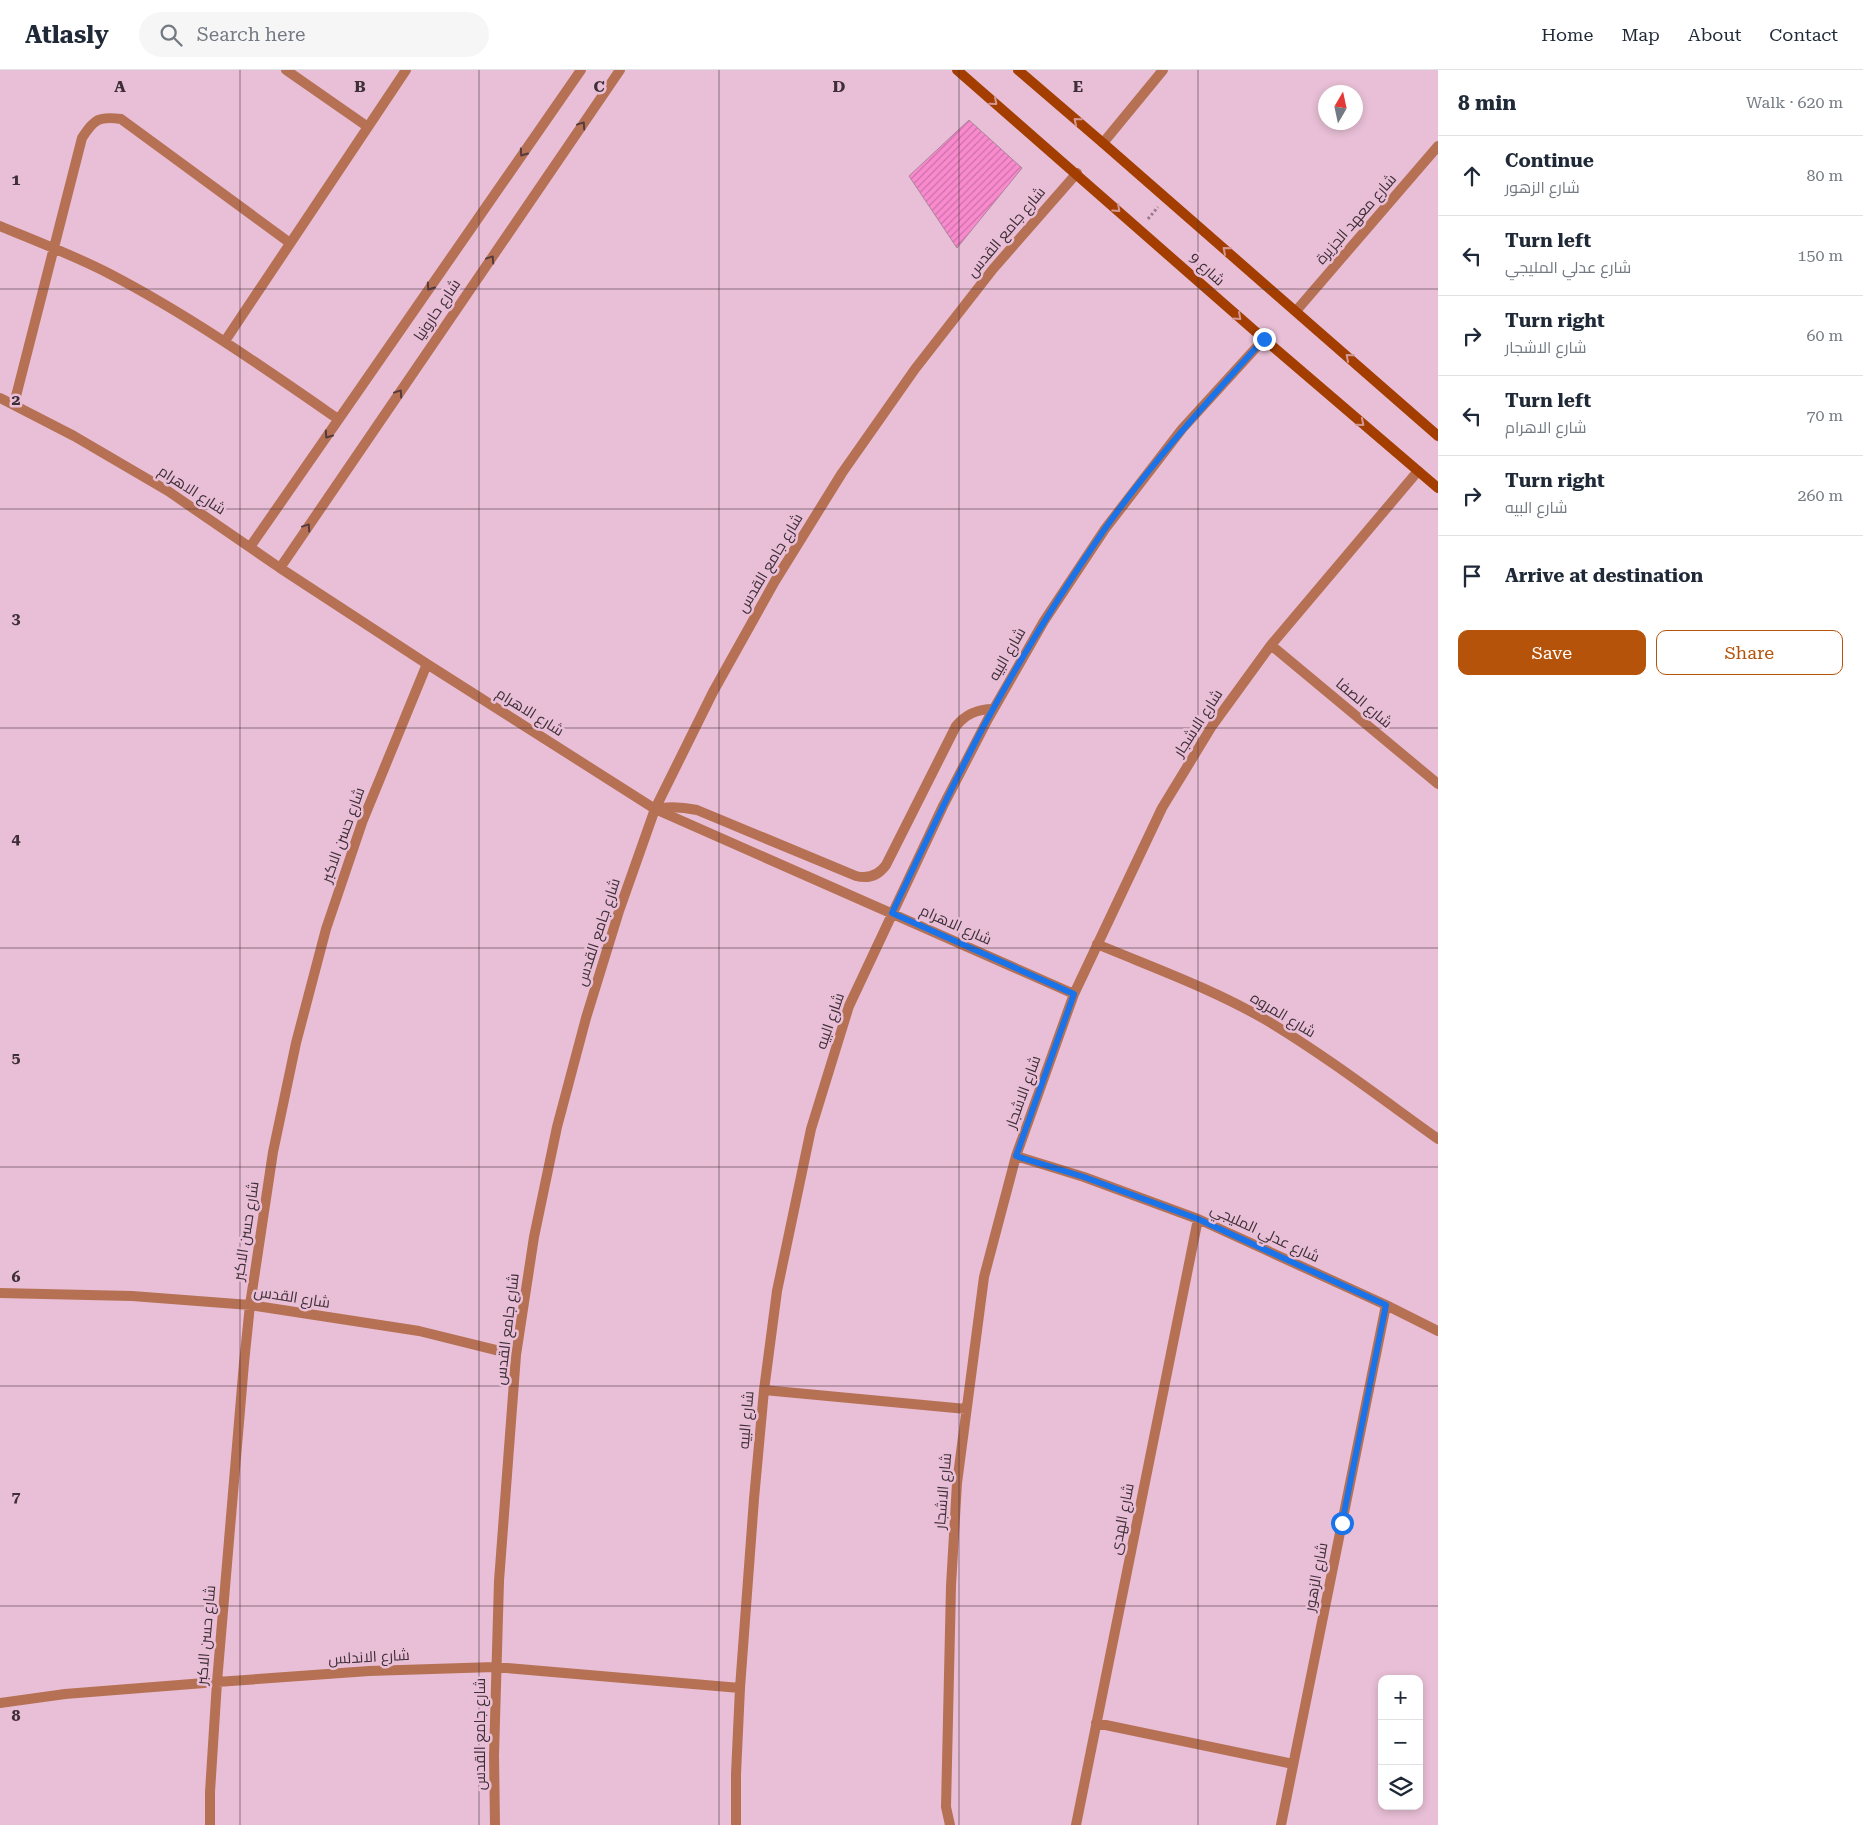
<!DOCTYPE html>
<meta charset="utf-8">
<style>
:root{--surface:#fff;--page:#f6f6f7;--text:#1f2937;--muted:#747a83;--line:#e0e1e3;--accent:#b45309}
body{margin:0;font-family:"Roboto Serif",Cairo,serif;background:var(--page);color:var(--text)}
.controls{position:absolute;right:15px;bottom:15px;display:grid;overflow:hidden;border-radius:10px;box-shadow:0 2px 8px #0003}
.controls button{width:45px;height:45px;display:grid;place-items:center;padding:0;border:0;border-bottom:1px solid var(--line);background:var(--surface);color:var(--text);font:25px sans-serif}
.compass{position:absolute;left:1318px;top:15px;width:45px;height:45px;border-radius:50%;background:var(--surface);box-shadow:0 2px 8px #0003;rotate:9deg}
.stop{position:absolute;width:15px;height:15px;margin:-11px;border:4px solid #1a73e8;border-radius:50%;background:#fff}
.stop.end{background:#1a73e8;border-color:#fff;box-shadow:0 1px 5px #0008}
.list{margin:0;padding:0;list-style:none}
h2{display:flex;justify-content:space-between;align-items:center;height:65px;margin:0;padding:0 20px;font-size:21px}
h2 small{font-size:16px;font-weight:400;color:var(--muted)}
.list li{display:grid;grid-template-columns:32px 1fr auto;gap:15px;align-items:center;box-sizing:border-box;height:80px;padding:0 20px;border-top:1px solid var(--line)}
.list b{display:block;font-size:19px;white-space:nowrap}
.list p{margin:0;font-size:16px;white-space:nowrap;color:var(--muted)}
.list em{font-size:16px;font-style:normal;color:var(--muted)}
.actions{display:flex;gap:10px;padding:15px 20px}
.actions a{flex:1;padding:11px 0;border:1px solid var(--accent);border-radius:10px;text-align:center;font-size:18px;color:var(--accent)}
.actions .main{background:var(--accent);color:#fff}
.icon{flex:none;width:28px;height:28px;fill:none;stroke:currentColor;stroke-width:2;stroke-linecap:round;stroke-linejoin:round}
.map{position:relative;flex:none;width:1438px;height:1755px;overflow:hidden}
header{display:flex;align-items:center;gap:30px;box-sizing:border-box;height:70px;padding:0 25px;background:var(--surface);border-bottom:1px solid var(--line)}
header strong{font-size:24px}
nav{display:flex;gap:28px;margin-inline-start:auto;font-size:18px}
.search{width:350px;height:45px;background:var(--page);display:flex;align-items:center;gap:12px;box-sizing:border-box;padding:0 18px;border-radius:28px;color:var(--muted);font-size:19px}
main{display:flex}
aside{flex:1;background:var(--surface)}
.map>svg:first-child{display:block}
</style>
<header>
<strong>Atlasly</strong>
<div class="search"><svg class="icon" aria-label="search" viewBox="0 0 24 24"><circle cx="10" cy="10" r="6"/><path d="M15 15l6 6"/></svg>Search here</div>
<nav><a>Home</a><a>Map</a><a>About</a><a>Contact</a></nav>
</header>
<main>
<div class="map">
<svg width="1438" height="1755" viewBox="0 0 1438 1755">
<defs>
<pattern id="building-hatch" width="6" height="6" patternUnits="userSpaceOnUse" patternTransform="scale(1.25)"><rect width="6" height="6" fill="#f98ace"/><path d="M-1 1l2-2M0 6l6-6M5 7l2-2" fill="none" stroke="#cb71a8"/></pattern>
</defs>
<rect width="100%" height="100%" fill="#e8bfd6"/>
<path fill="url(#building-hatch)" stroke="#ab859b" d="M 969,50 L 1022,98 L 957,178 L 909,106 Z"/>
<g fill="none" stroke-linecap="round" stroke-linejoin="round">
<path stroke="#997b8c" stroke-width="3" stroke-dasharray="2.5 2.5" stroke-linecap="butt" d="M 1148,149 L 1158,137"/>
<path stroke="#b67154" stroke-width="10" d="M 655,739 C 670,736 682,737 697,740 L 856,806 C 868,809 878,806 886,795 L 956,656 C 966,644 977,639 993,639"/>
<path stroke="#b67154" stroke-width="10" d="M 286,0 L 368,57
M 1103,73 L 1163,0
M 0,156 C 36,171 73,185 108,203 C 189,245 263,297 338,349
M 1296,241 L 1438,76
M 225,271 L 406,0
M 0,328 L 74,366 L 168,421 L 280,498 L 427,594 L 655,739 L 1074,924
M 14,334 L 82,68 C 94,49 99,46 121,49 L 290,173
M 250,477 L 581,0
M 280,498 L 620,0
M 1271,575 L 1438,714
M 1097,874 C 1154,898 1213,919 1266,950 C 1326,986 1382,1029 1438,1069
M 1016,1086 L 1084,1107 L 1198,1149 L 1386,1235 L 1438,1261
M 0,1223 L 132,1226 L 250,1235 L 419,1261 L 516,1285
M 764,1320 L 966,1339
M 0,1633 L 65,1624 L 217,1612 L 369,1601 L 495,1597 L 740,1618
M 1096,1653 L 1293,1694
M 210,1755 L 210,1722 L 217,1612 L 244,1293 L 250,1235 L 273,1082 L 296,973 L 326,859 L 363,750 L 427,594
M 495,1755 L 494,1685 L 499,1511 L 516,1285 L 534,1167 L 557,1057 L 586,948 L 619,841 L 655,739 L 713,622 L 775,511 L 842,403 L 915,299 L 993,199 L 1077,103
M 736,1755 L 736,1704 L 740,1618 L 754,1429 L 764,1320 L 777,1221 L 811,1059 L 849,936 L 943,736 L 988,649 L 1044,551 L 1105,459 L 1182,359 L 1264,269
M 950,1755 L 946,1737 L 951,1516 L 957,1413 L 984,1207 L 1016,1086 L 1074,924 L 1162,738 L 1212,656 L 1271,575 L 1418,401
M 1076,1755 L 1198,1149
M 1281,1755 L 1386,1235"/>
<path stroke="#a33e00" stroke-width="10" d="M 957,0 L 1264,269 L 1438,418
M 1018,0 L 1103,73 L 1438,366"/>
</g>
<defs><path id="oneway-chevron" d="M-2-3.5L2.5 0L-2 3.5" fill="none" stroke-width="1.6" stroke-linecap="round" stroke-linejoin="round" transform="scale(1.25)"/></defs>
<g stroke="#d39896">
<use href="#oneway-chevron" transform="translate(994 32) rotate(41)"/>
<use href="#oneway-chevron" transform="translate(1077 51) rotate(-140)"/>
<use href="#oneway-chevron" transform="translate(1117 139) rotate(42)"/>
<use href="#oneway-chevron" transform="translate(1226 180) rotate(-139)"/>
<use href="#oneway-chevron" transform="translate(1238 247) rotate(42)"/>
<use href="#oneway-chevron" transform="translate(1349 287) rotate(-139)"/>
<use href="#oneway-chevron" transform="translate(1361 353) rotate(40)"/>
</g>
<g stroke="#563b3d">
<use href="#oneway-chevron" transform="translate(582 55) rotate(-56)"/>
<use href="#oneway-chevron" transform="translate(523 83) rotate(125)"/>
<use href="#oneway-chevron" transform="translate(491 189) rotate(-56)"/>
<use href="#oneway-chevron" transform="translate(430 217) rotate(125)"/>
<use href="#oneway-chevron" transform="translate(399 323) rotate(-56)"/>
<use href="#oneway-chevron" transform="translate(328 365) rotate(125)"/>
<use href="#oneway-chevron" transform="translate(307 457) rotate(-56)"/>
</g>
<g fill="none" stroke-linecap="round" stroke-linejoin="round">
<path stroke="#1a73e8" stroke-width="6" d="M 1264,269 C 1208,331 1152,392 1104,460 C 1062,521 1023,584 987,650 C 953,713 923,778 892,843 L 1074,924 L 1016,1086 L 1084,1107 L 1198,1149 L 1386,1235 L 1342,1453"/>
</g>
<path fill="none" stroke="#3e2e37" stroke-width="1" stroke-opacity="0.55" d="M 240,0 L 240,1755M 479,0 L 479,1755M 719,0 L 719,1755M 959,0 L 959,1755M 1198,0 L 1198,1755M 0,219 L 1438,219M 0,439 L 1438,439M 0,658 L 1438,658M 0,878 L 1438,878M 0,1097 L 1438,1097M 0,1316 L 1438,1316M 0,1536 L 1438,1536"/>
<g text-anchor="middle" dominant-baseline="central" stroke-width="5" stroke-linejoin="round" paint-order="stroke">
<g font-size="15" fill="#3e2e37" stroke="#e8bfd6">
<text transform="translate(1356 149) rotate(-49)">شارع معهد الجزيرة</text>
<text transform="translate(1006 162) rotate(-50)">شارع جامع القدس</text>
<text transform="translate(1207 199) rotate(42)">شارع 9</text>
<text transform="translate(437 240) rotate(-56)">شارع حارونيا</text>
<text transform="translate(192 420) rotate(33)">شارع الاهرام</text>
<text transform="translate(770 493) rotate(-59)">شارع جامع القدس</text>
<text transform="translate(1007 584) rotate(-60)">شارع البيه</text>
<text transform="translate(1364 633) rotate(40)">شارع الصفا</text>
<text transform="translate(530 642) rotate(32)">شارع الاهرام</text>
<text transform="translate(1198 653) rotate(-57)">شارع الاشجار</text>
<text transform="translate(343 765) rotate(-70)">شارع حسن الاكبر</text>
<text transform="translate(956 855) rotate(24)">شارع الاهرام</text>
<text transform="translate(598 862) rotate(-72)">شارع جامع القدس</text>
<text transform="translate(1283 945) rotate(31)">شارع المروه</text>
<text transform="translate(830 951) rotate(-71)">شارع البيه</text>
<text transform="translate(1023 1022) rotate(-70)">شارع الاشجار</text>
<text transform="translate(246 1161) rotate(-81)">شارع حسن الاكبر</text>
<text transform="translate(1265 1163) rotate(25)">شارع عدلي المليجي</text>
<text transform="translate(292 1227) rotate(9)">شارع القدس</text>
<text transform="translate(507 1259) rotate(-83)">شارع جامع القدس</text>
<text transform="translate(746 1350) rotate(-85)">شارع البيه</text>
<text transform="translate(943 1421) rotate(-85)">شارع الاشجار</text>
<text transform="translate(1122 1449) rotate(-79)">شارع الهدى</text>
<text transform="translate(1316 1507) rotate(-79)">شارع الزهور</text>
<text transform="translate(206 1565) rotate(-85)">شارع حسن الاكبر</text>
<text transform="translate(369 1587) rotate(-3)">شارع الاندلس</text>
<text transform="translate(480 1664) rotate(-90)">شارع جامع القدس</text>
</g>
</g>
<g font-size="16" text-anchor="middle" font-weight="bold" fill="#3e2e37" stroke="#e8bfd6" stroke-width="5" stroke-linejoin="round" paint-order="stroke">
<text x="120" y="22">A</text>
<text x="360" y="22">B</text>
<text x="599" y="22">C</text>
<text x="839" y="22">D</text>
<text x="1078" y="22">E</text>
<text x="16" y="115">1</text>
<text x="16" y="335">2</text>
<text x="16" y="554">3</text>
<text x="16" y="774">4</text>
<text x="16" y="993">5</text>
<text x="16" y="1212">6</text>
<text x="16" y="1432">7</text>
<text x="16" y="1651">8</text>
</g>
</svg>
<div class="controls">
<button>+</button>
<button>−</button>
<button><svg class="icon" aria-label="layers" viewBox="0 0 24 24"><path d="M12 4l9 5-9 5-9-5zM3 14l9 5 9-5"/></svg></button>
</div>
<svg class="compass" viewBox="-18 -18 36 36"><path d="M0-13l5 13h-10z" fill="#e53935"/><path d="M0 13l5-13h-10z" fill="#747a83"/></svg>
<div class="stop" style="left:1342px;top:1453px"></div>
<div class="stop end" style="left:1264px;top:269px"></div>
</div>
<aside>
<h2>8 min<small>Walk · 620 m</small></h2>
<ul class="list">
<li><svg class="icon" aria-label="ahead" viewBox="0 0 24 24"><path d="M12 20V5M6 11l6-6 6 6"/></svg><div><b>Continue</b><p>شارع الزهور</p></div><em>80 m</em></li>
<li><svg class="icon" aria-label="left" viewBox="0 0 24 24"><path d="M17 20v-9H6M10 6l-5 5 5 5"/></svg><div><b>Turn left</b><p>شارع عدلي المليجي</p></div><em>150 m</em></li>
<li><svg class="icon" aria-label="right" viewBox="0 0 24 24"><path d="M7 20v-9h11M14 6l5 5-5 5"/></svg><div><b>Turn right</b><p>شارع الاشجار</p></div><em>60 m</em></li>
<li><svg class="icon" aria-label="left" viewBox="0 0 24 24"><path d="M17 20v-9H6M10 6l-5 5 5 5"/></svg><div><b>Turn left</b><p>شارع الاهرام</p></div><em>70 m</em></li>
<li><svg class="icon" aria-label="right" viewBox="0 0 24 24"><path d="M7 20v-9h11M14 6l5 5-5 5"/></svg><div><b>Turn right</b><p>شارع البيه</p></div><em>260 m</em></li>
<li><svg class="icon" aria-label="arrive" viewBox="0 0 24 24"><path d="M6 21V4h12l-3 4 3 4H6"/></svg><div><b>Arrive at destination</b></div></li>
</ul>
<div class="actions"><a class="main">Save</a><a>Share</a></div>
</aside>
</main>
